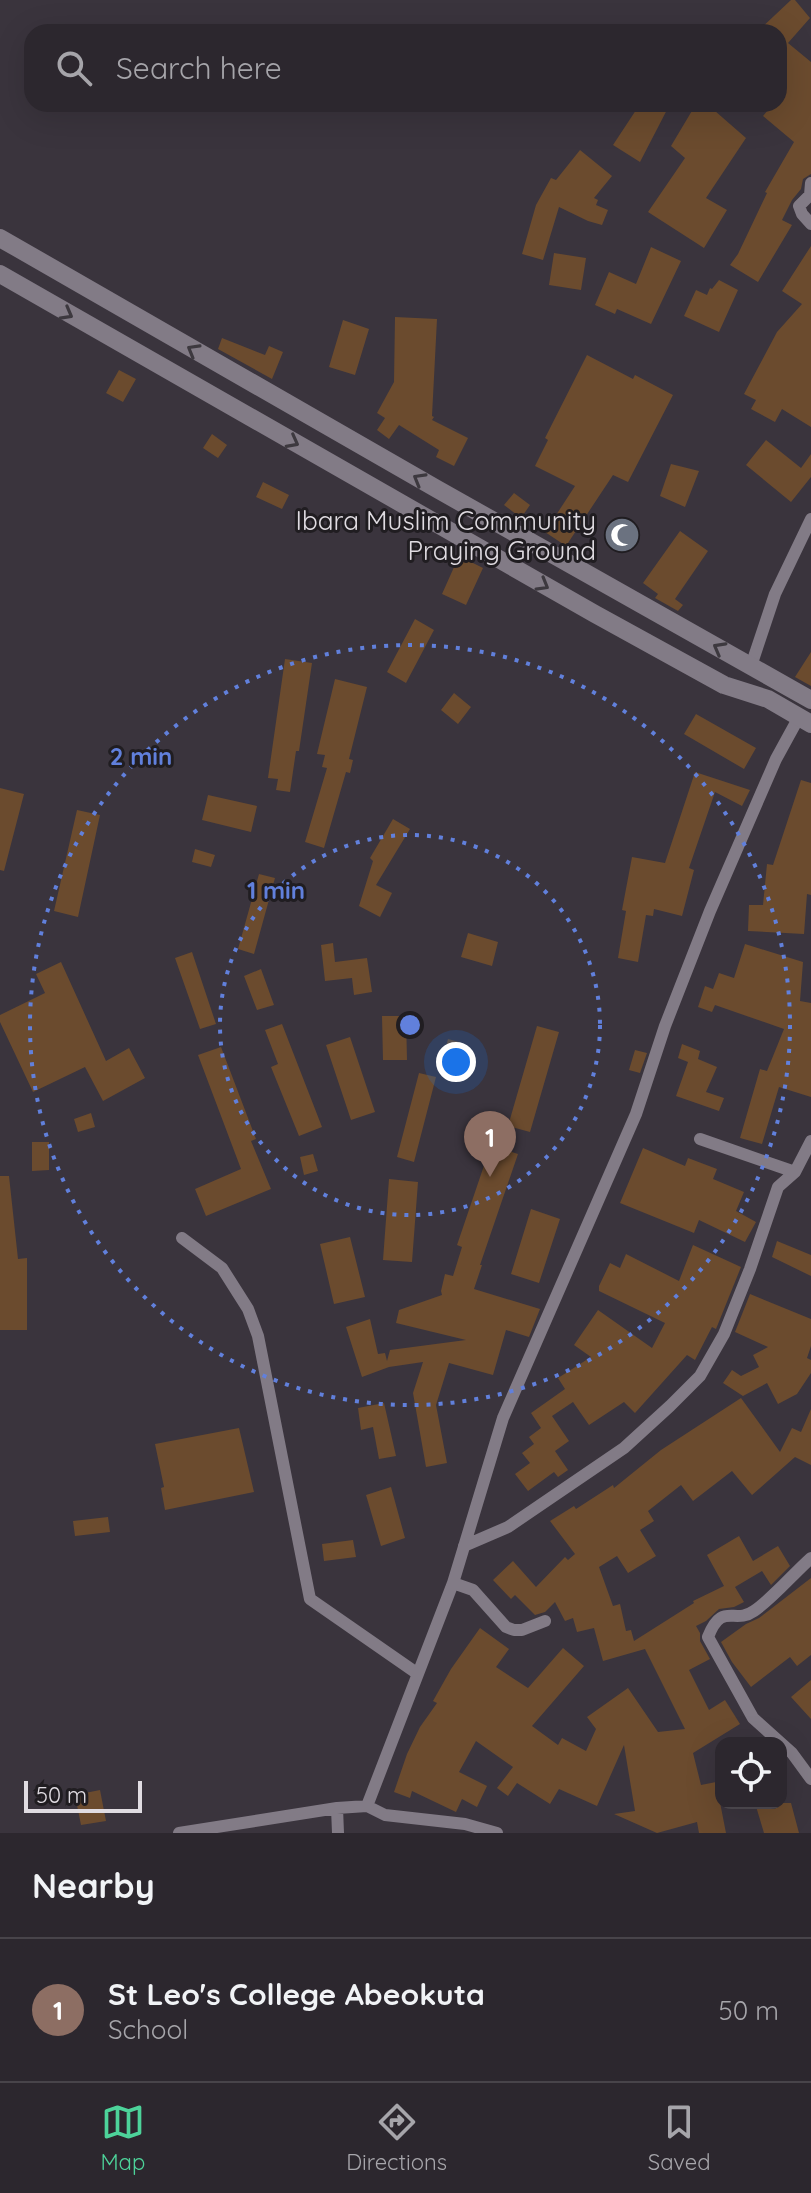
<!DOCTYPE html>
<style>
:root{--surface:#2c272e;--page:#38333a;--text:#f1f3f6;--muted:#a6a5aa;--line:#48444a;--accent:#4dd39a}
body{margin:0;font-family:Quicksand,sans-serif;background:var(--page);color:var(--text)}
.controls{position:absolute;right:24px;bottom:24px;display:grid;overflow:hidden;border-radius:16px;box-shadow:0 8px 32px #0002}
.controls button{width:72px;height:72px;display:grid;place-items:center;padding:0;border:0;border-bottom:2px solid var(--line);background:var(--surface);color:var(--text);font:40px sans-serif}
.scale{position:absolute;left:24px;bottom:20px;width:118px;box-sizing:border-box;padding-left:8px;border:4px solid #e0dce2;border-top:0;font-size:22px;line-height:28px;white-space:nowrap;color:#e0dce2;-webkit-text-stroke:6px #201d21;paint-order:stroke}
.you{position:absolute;left:456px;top:1062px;width:28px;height:28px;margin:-20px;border:6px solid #fff;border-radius:50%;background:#1a73e8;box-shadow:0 0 0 12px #1a73e833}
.badge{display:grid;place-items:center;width:52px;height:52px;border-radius:50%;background:var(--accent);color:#fff;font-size:26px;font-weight:700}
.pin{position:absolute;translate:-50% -66px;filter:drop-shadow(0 2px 4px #0008)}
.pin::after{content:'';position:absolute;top:42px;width:28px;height:24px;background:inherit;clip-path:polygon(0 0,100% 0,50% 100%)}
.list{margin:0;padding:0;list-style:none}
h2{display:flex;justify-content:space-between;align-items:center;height:104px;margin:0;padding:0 32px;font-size:34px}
h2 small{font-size:26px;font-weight:400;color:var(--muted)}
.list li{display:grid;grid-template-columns:52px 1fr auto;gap:24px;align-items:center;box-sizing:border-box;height:144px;padding:0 32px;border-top:2px solid var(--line)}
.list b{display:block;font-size:30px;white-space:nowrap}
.list p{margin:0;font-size:26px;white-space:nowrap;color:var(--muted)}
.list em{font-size:26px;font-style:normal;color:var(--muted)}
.icon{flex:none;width:44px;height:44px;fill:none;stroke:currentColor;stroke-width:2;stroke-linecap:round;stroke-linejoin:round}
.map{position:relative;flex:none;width:811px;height:1833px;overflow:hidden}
.search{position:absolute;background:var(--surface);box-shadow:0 8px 32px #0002;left:24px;right:24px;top:24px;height:88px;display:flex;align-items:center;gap:20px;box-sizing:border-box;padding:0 28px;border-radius:24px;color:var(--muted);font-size:30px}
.sheet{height:248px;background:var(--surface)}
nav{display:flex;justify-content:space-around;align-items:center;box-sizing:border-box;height:112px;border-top:2px solid var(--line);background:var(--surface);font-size:22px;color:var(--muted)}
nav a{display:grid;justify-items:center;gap:4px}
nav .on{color:var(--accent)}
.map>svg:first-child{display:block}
</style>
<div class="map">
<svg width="811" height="1833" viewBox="0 0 811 1833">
<rect width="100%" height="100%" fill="#3a343d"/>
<path fill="#6b4b2e" d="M 791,0 L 795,0 L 810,18 L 788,43 L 811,62 L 811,174 L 803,179 L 801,189 L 792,200 L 782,220 L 792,225 L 758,282 L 730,265 L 738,254 L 767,193 L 765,192 L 794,142 L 763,116 L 773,104 L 779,104 L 779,96 L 784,90 L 779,87 L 779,32 L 757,32 Z
M 640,104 L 670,104 L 640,162 L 613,145 Z
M 696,104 L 707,104 L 746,138 L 706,198 L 727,210 L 704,248 L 648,212 L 685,158 L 671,146 Z
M 580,150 L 612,176 L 594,198 L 598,200 L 596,205 L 608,210 L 602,225 L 588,221 L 559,207 L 543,260 L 522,254 L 536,205 L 551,178 L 556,180 Z
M 811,246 L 811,427 L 782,409 L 775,422 L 751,409 L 756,400 L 744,394 L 777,332 L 802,304 L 782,291 Z
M 651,247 L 681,261 L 651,324 L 617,309 L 615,314 L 595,305 L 609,272 L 636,284 Z
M 554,253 L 586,258 L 581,290 L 549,285 Z
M 719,280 L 738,290 L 719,332 L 684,316 L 696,290 L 707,295 L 710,288 L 712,289 Z
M 395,317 L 437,319 L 432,416 L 434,417 L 432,420 L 468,438 L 454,466 L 436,457 L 439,450 L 399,425 L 389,439 L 377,430 L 385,418 L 377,413 L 394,382 Z
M 343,320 L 369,329 L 355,375 L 329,367 Z
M 222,338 L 265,355 L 269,346 L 283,352 L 272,379 L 218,349 Z
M 587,355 L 633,379 L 635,375 L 673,395 L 628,482 L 613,475 L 566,546 L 545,532 L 575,486 L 535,466 L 548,440 L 545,438 Z
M 119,370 L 136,379 L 123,402 L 106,393 Z
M 212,434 L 227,445 L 218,458 L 203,448 Z
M 766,440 L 801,468 L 811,454 L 811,477 L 791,502 L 746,465 Z
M 671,464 L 699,471 L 685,507 L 660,496 Z
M 263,482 L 289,495 L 282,509 L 256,497 Z
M 514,493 L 530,505 L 521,518 L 504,505 Z
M 680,531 L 708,551 L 675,599 L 683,605 L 678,611 L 655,598 L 658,594 L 643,583 Z
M 459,556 L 483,568 L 466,605 L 442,594 Z
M 415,619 L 434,630 L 406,683 L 387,672 Z
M 811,652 L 811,686 L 795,677 Z
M 285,659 L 312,663 L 299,751 L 296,751 L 290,792 L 276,790 L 278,779 L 268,778 Z
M 335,679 L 367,687 L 349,759 L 353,760 L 350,773 L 346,772 L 324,848 L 305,842 L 327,768 L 322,767 L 325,755 L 317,754 Z
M 454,693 L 471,707 L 458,724 L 441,710 Z
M 696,714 L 756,748 L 744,769 L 684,734 Z
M 695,772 L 750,790 L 742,806 L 715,792 L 689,868 L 694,870 L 682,916 L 654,909 L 653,916 L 646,915 L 638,962 L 618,958 L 626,911 L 622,910 L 632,857 L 665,863 Z
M 801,780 L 811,783 L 811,895 L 807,894 L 804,934 L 748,931 L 749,905 L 763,905 L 767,864 L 773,865 Z
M 0,788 L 24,794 L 4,871 L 0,870 Z
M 208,795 L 257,806 L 251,832 L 202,820 Z
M 77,810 L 100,815 L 78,917 L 54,911 Z
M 393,819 L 410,829 L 376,885 L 392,893 L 380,917 L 359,906 L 373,861 L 370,858 Z
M 195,849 L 215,855 L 211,867 L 192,862 Z
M 259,874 L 275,878 L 254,954 L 238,949 Z
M 468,933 L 498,942 L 492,966 L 461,957 Z
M 333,943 L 335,962 L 367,958 L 372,992 L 354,995 L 352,978 L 325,981 L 321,945 Z
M 745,944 L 803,962 L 800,1001 L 811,1003 L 811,1097 L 779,1087 L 762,1144 L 740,1138 L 760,1069 L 767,1071 L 784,1029 L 715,1005 L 712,1012 L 698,1007 L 705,986 L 713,989 L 719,973 L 734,978 Z
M 192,952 L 216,1024 L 200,1029 L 175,958 Z
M 61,962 L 106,1061 L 129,1048 L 145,1078 L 103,1101 L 85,1067 L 33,1092 L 0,1022 L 0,1015 L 45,993 L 36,974 Z
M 261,969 L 274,1005 L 257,1010 L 244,976 Z
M 382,1016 L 406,1016 L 407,1060 L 383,1060 Z
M 282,1024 L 322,1127 L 299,1136 L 271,1067 L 278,1064 L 265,1030 Z
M 537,1026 L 559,1032 L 530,1132 L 508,1126 Z
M 350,1037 L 375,1112 L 351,1120 L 326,1045 Z
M 448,1039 L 459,1042 L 451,1072 L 440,1069 Z
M 682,1044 L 700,1051 L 698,1059 L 717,1067 L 706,1092 L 724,1098 L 719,1111 L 676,1096 L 688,1062 L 678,1058 Z
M 221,1047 L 256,1139 L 251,1141 L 271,1189 L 206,1216 L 195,1189 L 241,1169 L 198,1055 Z
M 635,1050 L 647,1053 L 640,1073 L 629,1070 Z
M 419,1073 L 436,1077 L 414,1162 L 397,1157 Z
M 91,1113 L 95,1127 L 78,1132 L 74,1119 Z
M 32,1142 L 49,1142 L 49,1170 L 32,1171 Z
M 491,1145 L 518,1154 L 480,1265 L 482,1265 L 474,1289 L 540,1309 L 529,1337 L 506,1330 L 493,1375 L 449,1363 L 436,1405 L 447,1463 L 426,1467 L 413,1393 L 423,1362 L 389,1367 L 362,1377 L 346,1327 L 370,1319 L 378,1354 L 385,1353 L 387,1361 L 390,1350 L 466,1340 L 396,1323 L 399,1310 L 442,1295 L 441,1291 L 445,1274 L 453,1276 L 462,1247 L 457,1245 Z
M 643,1148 L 685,1166 L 688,1158 L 717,1169 L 713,1179 L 744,1192 L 736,1211 L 756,1222 L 745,1242 L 699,1220 L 694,1233 L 620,1203 Z
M 313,1154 L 318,1171 L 304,1175 L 300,1157 Z
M 0,1176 L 9,1176 L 18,1259 L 27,1258 L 27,1330 L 0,1330 Z
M 389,1179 L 418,1182 L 412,1262 L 383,1260 Z
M 531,1209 L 560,1219 L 539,1283 L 511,1274 Z
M 350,1237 L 365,1297 L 334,1304 L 320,1244 Z
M 777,1241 L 811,1255 L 811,1276 L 772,1257 Z
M 693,1245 L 741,1267 L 716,1329 L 712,1327 L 695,1360 L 687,1355 L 635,1413 L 624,1402 L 589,1425 L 573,1402 L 552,1416 L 569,1441 L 555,1451 L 568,1470 L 558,1477 L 554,1472 L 528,1491 L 515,1474 L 530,1463 L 522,1453 L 534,1444 L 529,1437 L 541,1428 L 531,1413 L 565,1389 L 558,1378 L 591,1357 L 574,1345 L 598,1310 L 652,1348 L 665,1323 L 599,1291 L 599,1286 L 610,1263 L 620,1268 L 626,1254 L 679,1281 Z
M 750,1294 L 811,1319 L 811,1346 L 807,1358 L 811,1360 L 811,1373 L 797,1394 L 778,1404 L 767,1383 L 743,1396 L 723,1383 L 732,1370 L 741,1376 L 759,1367 L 753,1355 L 768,1347 L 735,1332 Z
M 741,1398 L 780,1452 L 792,1428 L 801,1432 L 811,1409 L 811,1465 L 795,1457 L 752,1495 L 732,1471 L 693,1501 L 681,1485 L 648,1511 L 654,1521 L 640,1530 L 656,1556 L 628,1573 L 617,1556 L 599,1567 L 613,1606 L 620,1604 L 626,1631 L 631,1630 L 634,1641 L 694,1603 L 693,1601 L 724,1586 L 707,1555 L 739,1536 L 753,1561 L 778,1546 L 790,1566 L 771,1585 L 762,1571 L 735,1587 L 744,1602 L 734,1607 L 719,1609 L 706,1621 L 696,1626 L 700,1633 L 700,1641 L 710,1659 L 689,1670 L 709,1710 L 725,1700 L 740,1724 L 693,1753 L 701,1785 L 716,1782 L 726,1833 L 699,1833 L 697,1822 L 657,1833 L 614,1814 L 635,1811 L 624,1745 L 597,1806 L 559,1789 L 550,1804 L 517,1783 L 508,1796 L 497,1788 L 513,1767 L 476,1741 L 459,1772 L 487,1786 L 477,1807 L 462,1799 L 456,1812 L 412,1791 L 410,1798 L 394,1792 L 407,1754 L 420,1727 L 437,1703 L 433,1701 L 451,1669 L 480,1628 L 509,1649 L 496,1667 L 528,1688 L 563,1648 L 584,1666 L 532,1726 L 558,1745 L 562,1738 L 586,1751 L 596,1729 L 587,1717 L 628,1688 L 658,1732 L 685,1729 L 645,1649 L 603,1661 L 594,1628 L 577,1632 L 573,1618 L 565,1621 L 555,1602 L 545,1612 L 535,1615 L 515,1595 L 511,1599 L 493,1580 L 513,1561 L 536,1587 L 565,1557 L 568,1560 L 575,1554 L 550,1521 L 574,1506 L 576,1509 L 613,1485 L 614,1488 L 661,1450 Z
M 384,1403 L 396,1456 L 379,1459 L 373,1427 L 361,1430 L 358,1408 Z
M 239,1428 L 254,1492 L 165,1510 L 161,1488 L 164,1487 L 155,1444 Z
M 391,1487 L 405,1538 L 381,1546 L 366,1495 Z
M 108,1517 L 110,1532 L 75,1536 L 73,1521 Z
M 353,1540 L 356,1557 L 324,1561 L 322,1544 Z
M 811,1578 L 811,1655 L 797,1666 L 790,1657 L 751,1687 L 732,1662 L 721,1642 L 746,1624 L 759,1618 Z
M 811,1680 L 811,1719 L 791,1697 Z
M 100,1790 L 106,1821 L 81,1825 L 75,1795 Z
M 755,1803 L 791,1803 L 799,1833 L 764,1833 Z"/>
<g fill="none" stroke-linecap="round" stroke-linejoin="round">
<path stroke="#827b86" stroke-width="12" d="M 811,183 L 810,195 L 799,206 L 802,214 L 811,224
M 751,666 L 775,594 L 811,519
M 700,1139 L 795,1172
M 182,1238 L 222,1268 L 248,1309 L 258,1336 L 310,1599 L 418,1674
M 464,1546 L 508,1527 L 624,1448 L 670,1406 L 700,1376 L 724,1334 L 750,1269 L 778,1187 L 795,1172 L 811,1141
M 811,1558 C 793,1574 773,1598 754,1611 C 734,1625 722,1601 708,1637 L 753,1718 L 792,1753 L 811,1779
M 453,1583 L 473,1590 L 506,1627 L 514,1630 L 522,1630 L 545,1621
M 367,1806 L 453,1583 L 503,1418 L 636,1114 L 665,1026 L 710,911 L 776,759 L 799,717
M 337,1808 L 338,1833
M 179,1833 L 337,1808 L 367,1806 L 385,1815 L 465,1824 L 497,1833"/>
<path stroke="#827b86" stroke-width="18" d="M 0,238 L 437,489 L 811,700
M 0,274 L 595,614 L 724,685 L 768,699 L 811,724"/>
</g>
<defs><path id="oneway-chevron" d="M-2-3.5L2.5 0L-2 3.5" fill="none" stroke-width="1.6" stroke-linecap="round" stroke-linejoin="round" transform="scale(2)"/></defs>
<g stroke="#3d393f">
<use href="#oneway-chevron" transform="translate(67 314) rotate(29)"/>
<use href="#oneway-chevron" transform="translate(193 350) rotate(-150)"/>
<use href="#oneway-chevron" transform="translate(293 442) rotate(28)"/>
<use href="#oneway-chevron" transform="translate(419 479) rotate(-150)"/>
<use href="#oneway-chevron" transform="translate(543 585) rotate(30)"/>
<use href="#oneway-chevron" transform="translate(719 648) rotate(-151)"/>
</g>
<g fill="none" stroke="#6180dc" stroke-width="4" stroke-dasharray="4 8">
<circle cx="410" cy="1025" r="190"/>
<circle cx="410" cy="1025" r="380"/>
</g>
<defs>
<symbol id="mosque-disc" viewBox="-11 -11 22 22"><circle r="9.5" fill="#6b7280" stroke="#201d21"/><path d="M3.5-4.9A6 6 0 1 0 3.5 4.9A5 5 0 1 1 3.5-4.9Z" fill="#fff"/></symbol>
</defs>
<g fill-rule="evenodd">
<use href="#mosque-disc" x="602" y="515" width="40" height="40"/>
</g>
<g text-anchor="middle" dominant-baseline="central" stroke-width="6" stroke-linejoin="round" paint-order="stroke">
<g font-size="26" fill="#e0dce2" stroke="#201d21" text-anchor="end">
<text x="596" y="520">Ibara Muslim Community<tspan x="596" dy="30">Praying Ground</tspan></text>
</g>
</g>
<circle cx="410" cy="1025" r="12" fill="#6180dc" stroke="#201d21" stroke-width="4"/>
<g font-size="24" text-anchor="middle" font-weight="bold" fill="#6180dc" stroke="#201d21" stroke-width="6" stroke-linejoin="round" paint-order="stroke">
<text x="141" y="765">2 min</text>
<text x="276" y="899">1 min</text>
</g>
</svg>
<div class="controls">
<button><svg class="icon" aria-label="locate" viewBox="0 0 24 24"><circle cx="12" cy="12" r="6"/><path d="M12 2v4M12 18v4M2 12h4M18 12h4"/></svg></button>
</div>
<div class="scale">50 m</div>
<div class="you"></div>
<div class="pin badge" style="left:490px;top:1177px;background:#8d6e63">1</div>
<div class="search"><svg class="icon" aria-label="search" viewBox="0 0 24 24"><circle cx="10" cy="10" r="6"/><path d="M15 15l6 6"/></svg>Search here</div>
</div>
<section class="sheet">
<h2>Nearby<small></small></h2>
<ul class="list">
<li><span class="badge" style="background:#8d6e63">1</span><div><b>St Leo's College Abeokuta</b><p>School</p></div><em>50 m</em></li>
</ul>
</section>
<nav>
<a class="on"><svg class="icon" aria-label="map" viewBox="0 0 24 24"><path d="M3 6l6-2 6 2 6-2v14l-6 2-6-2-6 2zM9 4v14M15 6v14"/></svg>Map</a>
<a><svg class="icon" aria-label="directions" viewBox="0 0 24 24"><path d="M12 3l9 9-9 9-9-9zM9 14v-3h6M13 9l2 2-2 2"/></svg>Directions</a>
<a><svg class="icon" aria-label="saved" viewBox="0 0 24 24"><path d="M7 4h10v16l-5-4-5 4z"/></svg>Saved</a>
</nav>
